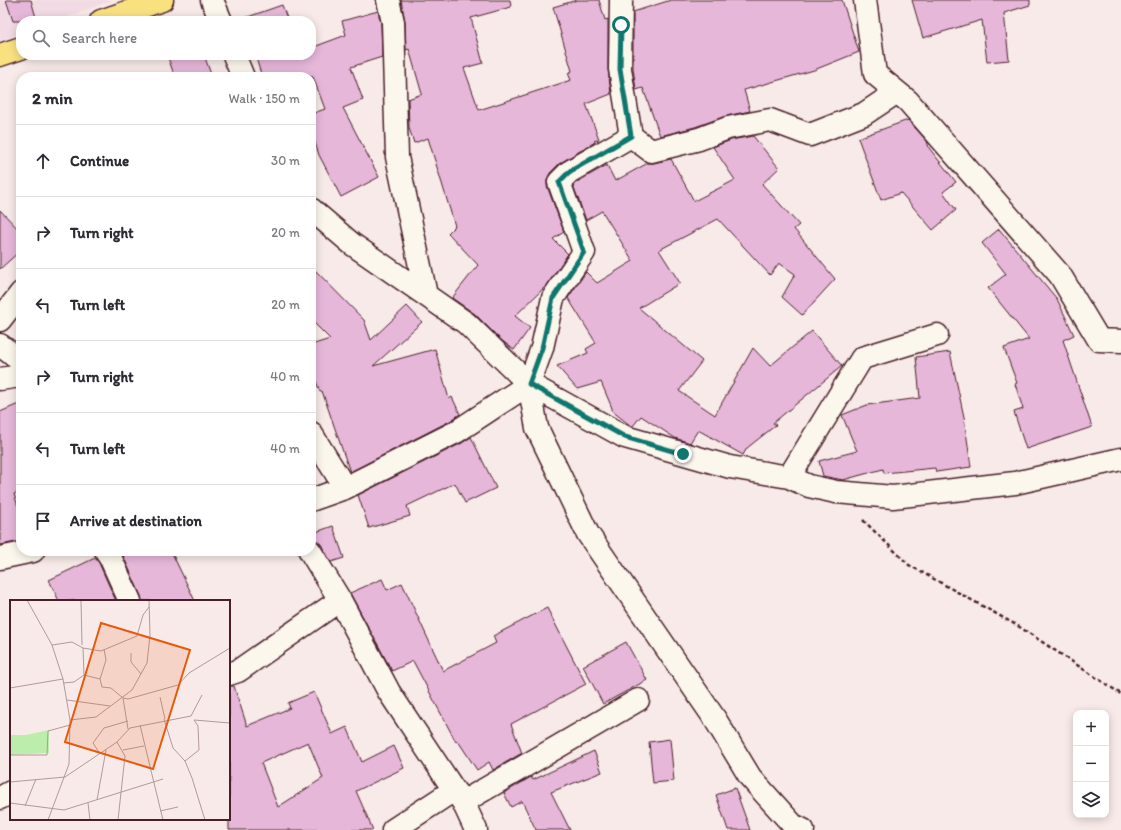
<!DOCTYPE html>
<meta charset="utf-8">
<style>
:root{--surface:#fff;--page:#f7f7f7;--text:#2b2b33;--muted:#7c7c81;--line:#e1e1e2}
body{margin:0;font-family:Itim,sans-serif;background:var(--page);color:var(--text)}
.controls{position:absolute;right:12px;bottom:12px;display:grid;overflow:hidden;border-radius:8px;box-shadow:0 2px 10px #0003}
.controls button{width:36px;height:36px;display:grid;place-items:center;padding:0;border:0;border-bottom:1px solid var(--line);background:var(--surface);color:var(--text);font:20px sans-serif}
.stop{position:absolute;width:12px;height:12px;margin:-9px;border:3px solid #0f766e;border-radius:50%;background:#fff}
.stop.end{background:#0f766e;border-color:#fff;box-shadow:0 1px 4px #0008}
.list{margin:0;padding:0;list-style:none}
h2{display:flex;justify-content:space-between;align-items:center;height:52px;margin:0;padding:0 16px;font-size:17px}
h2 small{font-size:13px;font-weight:400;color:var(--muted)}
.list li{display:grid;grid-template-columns:26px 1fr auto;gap:12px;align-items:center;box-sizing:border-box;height:72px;padding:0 16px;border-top:1px solid var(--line)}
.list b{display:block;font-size:15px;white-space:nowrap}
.list em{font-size:13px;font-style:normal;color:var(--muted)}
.icon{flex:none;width:22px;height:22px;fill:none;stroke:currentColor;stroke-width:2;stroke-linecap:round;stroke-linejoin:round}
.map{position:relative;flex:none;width:1121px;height:830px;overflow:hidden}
.search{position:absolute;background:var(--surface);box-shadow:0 2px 10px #0003;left:16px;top:16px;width:300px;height:44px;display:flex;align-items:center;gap:10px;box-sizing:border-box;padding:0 14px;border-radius:16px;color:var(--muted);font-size:15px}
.panel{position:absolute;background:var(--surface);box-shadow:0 2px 10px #0003;left:16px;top:72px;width:300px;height:484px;border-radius:16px}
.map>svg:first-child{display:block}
</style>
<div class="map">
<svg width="1121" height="830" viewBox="0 0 1121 830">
<rect width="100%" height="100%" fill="#f7eae8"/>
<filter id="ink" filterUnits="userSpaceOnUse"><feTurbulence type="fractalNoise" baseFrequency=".025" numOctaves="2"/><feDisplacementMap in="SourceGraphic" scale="8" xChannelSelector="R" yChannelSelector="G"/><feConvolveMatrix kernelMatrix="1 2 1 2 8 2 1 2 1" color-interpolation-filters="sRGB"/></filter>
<g filter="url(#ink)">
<path fill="#f2dbe4" d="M 0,0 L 113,0 L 56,21 L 21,21 L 21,33 L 0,41 Z"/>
<path fill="#e6b7d9" stroke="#4a1f2b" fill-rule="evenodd" d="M 6,0 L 31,0 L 37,21 L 13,21 Z
M 401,0 L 510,0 L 511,7 L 471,18 L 483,63 L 464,68 L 479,110 L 571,80 L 568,73 L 572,71 L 553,7 L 577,0 L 599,0 L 605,20 L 608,19 L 608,69 L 611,94 L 586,104 L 599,139 L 594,141 L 595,142 L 560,163 L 550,173 L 547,180 L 547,186 L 564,232 L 553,239 L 568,254 L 547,285 L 515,316 L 530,328 L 514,350 L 500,339 L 475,314 L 452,298 L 478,265 L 448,233 L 455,226 L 428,138 L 414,143 L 409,128 L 408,99 L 422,94 L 409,49 L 406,50 L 405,21 Z
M 671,0 L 842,0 L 859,52 L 814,70 L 744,90 L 750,111 L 726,116 L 695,127 L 660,136 L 643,88 L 636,90 L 633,68 L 633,12 Z
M 912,0 L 1030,0 L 1030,5 L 1004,13 L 1009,60 L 987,62 L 982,20 L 923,38 Z
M 282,5 L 288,21 L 243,21 L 242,19 Z
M 378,11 L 381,24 L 382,57 L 351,67 L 363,100 L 343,108 L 379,177 L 341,197 L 319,155 L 311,130 L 311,114 L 325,109 L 313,77 L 262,77 L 255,55 L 311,55 L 311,48 L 346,35 L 342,21 Z
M 167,55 L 204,55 L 212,77 L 175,77 Z
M 908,120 L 927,141 L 929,148 L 956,182 L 943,192 L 956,210 L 933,230 L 901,193 L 881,200 L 858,138 Z
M 753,136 L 779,168 L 762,184 L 799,225 L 794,229 L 835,279 L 802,315 L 782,297 L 795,274 L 779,263 L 770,275 L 718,219 L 659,250 L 680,283 L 639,308 L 702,361 L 679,391 L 715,415 L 753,348 L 770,366 L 812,331 L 842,366 L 773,423 L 776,425 L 747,448 L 743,455 L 698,430 L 690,443 L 675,438 L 641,416 L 633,426 L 631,426 L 612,411 L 612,408 L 601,382 L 577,389 L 557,366 L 588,353 L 586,349 L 596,343 L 568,298 L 586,272 L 597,283 L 633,261 L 602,211 L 586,220 L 573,185 L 577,182 L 607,165 L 615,181 L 648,163 L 654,163 L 671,159 L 694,201 L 735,180 L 713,147 L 731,140 Z
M 0,210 L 21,232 L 21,250 L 0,269 Z
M 999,229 L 1057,299 L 1074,335 L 1063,340 L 1092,427 L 1026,449 L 1014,412 L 1023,409 L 1015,384 L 1017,383 L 1004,348 L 1029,339 L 988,288 L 1006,274 L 982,243 Z
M 311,266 L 364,320 L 371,340 L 407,306 L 422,322 L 373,366 L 435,349 L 449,399 L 452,397 L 460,414 L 450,421 L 350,472 L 322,391 L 320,392 L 311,368 L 311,345 L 330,339 L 311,320 Z
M 950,352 L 964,417 L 971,467 L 936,472 L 935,468 L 884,473 L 883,469 L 843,480 L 823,476 L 819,461 L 857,451 L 842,415 L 867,405 L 920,398 L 916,357 Z
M 21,403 L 21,491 L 14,494 L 21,515 L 21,541 L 0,545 L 0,412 Z
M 471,437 L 496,488 L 465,503 L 455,483 L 407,506 L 410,516 L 369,528 L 358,495 L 462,443 Z
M 333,526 L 344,558 L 331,562 L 321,544 L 315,540 L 313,533 Z
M 121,551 L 171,551 L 195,601 L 142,601 L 141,596 Z
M 95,558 L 99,563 L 116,601 L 59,601 L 49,580 Z
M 382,579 L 387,590 L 402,583 L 443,671 L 496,643 L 493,636 L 547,608 L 586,684 L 511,724 L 522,753 L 493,770 L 489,762 L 477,770 L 458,741 L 456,742 L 413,661 L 392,671 L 350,593 Z
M 626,642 L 647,680 L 603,704 L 583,666 Z
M 229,686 L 234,686 L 247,726 L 290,708 L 288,703 L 314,692 L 332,734 L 347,727 L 362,762 L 394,746 L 404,768 L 356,791 L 373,830 L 229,830 ZM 308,742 L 323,778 L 278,807 L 261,763 Z
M 670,739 L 674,781 L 653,783 L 649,742 Z
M 594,751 L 602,772 L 551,792 L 570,830 L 536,830 L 522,801 L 511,807 L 504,793 L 531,777 L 533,780 Z
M 735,788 L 750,830 L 728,830 L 716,795 Z"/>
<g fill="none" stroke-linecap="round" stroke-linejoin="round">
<defs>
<path id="minor" d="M 212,0 L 221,21
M 388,0 L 393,22 L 397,157 L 426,295
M 621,0 L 620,69 L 631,136
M 865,0 L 875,74 L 908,101 L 1060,275 L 1099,340 L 1121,341
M 234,55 L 243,77
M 311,209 L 352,244 L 466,323 L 529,384 L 625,437 L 730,467 L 789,477 L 809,486 L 836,492 L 893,497 L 1015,483 L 1121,459
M 0,320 L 21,293
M 0,345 L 21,361
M 0,379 L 21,376
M 311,433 L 345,488
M 789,477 L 862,358 L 937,335
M 311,500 L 345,488 L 456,432 L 529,384
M 106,551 L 110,557 L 130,601
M 310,551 L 340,600 L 389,692 L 454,790 L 463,802 L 476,830
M 0,558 L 33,551
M 229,674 L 238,671 L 340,600
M 0,798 L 11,792
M 463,802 L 638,700
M 393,830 L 454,790
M 803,830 L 793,825 L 750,777 L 715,719 L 588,534 L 537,428 L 529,384 L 542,348 L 553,298 L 584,252 L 559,182 L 569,172 L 631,136 L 651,151 L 699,139 L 728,128 L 770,120 L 810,135 L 864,114 L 897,92"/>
<path id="major" d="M 101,21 L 162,0
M 0,55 L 21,48"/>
</defs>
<use href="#minor" stroke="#4a1f2b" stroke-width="25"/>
<use href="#major" stroke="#4a1f2b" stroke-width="25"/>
<path stroke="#4a1f2b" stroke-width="2.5" stroke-dasharray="4 3" stroke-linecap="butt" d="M 863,520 L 909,565 L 1018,626 L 1121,694"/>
<use href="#minor" stroke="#fbf7ec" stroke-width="22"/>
<use href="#major" stroke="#fae180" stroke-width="22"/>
</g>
</g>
<g fill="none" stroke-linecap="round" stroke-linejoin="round" filter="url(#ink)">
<path stroke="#0f766e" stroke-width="5" d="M 621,25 L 620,69 L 631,136 L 569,172 L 559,182 L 584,252 L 553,298 L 542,348 L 529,384 L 625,437 L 683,454"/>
</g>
<g transform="translate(10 600)">
<rect width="220" height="220" fill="#f7eae8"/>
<path d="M 39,130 L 39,153 L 0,155 L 0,135 L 16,135 Z" fill="#bdedac"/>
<path fill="none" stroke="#b2999c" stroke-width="1" d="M 17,0 L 42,45 L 53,79 L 60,120 L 59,164 L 38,220M 71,0 L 72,45M 42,45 L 62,42 L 73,48 L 74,75 L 64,82 L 53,83M 73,48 L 91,51 L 127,36 L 133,15 L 139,7M 94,49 L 96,60 L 90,79 L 92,87 L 101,88 L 113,98 L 118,99 L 168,85 L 179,73 L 220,48M 121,53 L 121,62 L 131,74M 74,75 L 90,79M 0,88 L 53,79M 150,97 L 155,119M 113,98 L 118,129M 57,100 L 100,106M 154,119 L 163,148 L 175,161 L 182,178 L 195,220M 60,120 L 86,117 L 122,90 L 137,63 L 140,35 L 139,0M 184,120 L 220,123M 130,125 L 153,220M 107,142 L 115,156 L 108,220M 113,150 L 134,146M 90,154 L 83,143 L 94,128 L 118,121M 0,155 L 37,155 L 38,131 L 60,125M 175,161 L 189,150 L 188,126 L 184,120M 0,182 L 55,177 L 107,142 L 120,128 L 181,116 L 192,95M 87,200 L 96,150M 0,203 L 54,210 L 153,179M 78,203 L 80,220M 15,206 L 26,179M 150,211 L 168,207"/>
<path fill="#e8590c" fill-opacity="0.15" stroke="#e8590c" stroke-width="2" d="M 91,23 L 180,50 L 143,169 L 55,142 Z"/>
<rect width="220" height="220" fill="none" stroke="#4a1f2b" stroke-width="2"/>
</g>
</svg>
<div class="controls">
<button>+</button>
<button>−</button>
<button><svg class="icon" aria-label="layers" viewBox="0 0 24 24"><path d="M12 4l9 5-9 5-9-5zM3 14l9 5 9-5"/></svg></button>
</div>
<div class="stop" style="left:621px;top:25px"></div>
<div class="stop end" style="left:683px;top:454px"></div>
<div class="search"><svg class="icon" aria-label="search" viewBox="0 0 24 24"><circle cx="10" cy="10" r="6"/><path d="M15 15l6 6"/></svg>Search here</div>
<section class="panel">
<h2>2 min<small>Walk · 150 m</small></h2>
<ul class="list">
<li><svg class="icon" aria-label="ahead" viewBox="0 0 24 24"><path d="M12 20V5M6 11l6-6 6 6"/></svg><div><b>Continue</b></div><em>30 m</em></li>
<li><svg class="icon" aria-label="right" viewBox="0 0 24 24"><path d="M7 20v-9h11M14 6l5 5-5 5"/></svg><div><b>Turn right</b></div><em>20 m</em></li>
<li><svg class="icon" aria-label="left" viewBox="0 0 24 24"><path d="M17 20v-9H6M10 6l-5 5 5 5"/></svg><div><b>Turn left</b></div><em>20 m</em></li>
<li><svg class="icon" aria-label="right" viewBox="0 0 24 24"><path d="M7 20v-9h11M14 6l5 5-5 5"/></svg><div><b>Turn right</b></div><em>40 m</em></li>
<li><svg class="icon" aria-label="left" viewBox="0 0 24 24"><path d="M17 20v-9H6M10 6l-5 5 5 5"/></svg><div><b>Turn left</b></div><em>40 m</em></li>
<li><svg class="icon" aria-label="arrive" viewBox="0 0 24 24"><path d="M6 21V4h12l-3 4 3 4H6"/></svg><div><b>Arrive at destination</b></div></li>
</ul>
</section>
</div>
